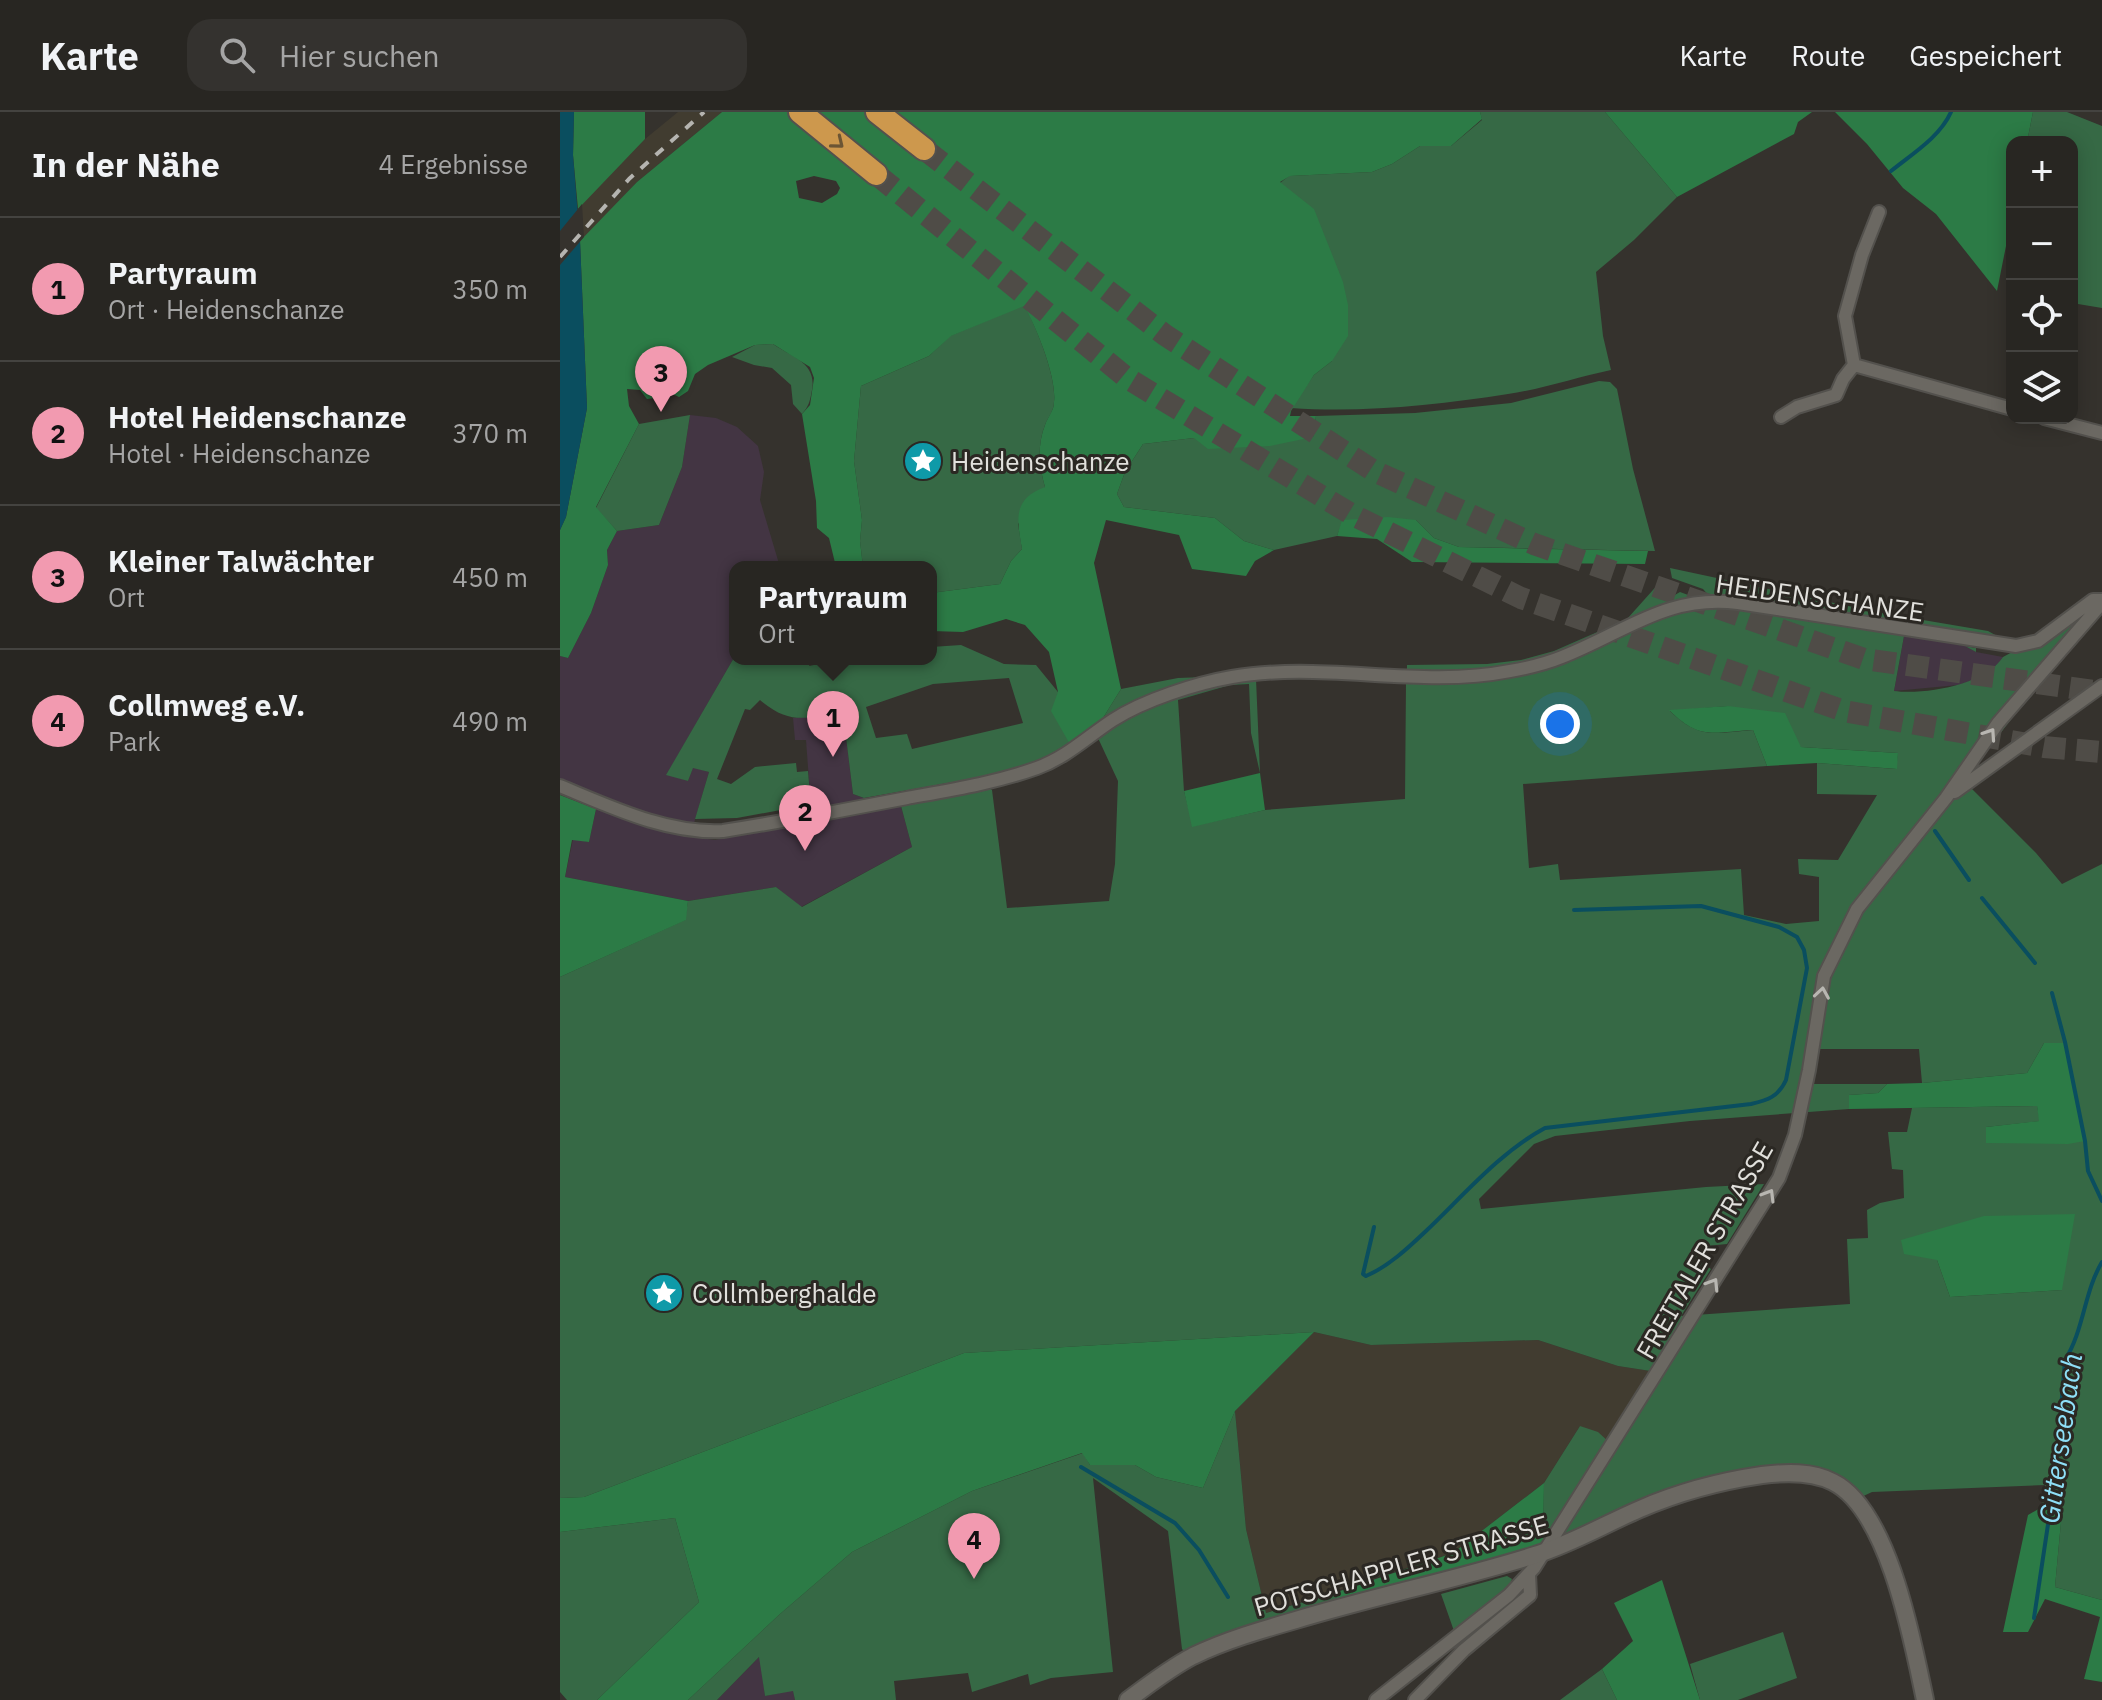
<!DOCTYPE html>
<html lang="de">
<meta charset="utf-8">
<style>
:root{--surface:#282622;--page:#34322f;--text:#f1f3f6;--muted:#a5a5a5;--line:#444340;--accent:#f29ab0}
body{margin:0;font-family:"IBM Plex Sans",sans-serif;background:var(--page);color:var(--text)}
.controls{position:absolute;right:24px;top:24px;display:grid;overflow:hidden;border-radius:16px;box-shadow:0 4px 20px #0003}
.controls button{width:72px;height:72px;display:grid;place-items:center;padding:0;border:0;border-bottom:2px solid var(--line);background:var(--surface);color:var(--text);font:40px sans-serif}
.you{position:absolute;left:1000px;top:612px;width:28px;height:28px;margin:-20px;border:6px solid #fff;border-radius:50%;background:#1a73e8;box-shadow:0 0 0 12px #1a73e833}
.badge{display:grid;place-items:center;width:52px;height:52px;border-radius:50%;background:var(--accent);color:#111;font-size:26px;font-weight:700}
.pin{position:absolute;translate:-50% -66px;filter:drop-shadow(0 2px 4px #0008)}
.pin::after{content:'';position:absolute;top:42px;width:28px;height:24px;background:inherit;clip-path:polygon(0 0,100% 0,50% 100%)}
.popup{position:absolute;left:169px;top:449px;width:208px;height:104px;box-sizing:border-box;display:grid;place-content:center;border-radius:16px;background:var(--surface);filter:drop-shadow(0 2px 6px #0005);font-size:26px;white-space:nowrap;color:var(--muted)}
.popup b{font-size:30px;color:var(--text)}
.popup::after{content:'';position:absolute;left:50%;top:100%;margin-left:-16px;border:16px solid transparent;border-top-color:var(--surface)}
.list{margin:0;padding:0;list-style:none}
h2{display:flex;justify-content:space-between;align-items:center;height:104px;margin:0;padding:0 32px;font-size:34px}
h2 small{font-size:26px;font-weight:400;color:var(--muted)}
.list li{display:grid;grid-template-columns:52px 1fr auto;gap:24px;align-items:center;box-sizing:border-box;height:144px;padding:0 32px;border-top:2px solid var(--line)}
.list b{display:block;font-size:30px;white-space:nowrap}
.list p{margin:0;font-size:26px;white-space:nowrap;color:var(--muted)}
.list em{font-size:26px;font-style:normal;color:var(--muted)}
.icon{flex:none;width:44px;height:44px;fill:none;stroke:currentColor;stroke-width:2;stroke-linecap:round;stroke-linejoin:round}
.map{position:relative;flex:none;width:1542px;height:1588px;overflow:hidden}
header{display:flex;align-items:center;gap:48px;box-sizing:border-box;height:112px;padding:0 40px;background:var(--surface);border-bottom:2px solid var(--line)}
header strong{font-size:38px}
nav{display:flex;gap:44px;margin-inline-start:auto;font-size:28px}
.search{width:560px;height:72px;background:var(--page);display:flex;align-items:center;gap:20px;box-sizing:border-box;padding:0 28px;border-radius:24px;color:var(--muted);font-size:30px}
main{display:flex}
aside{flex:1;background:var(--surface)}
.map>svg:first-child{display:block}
</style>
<header>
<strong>Karte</strong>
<div class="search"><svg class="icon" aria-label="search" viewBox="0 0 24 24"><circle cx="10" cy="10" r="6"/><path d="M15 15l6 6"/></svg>Hier suchen</div>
<nav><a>Karte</a><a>Route</a><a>Gespeichert</a></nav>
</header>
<main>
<aside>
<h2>In der Nähe<small>4 Ergebnisse</small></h2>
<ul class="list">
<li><span class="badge">1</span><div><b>Partyraum</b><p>Ort · Heidenschanze</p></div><em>350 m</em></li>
<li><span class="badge">2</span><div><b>Hotel Heidenschanze</b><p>Hotel · Heidenschanze</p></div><em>370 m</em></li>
<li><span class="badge">3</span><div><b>Kleiner Talwächter</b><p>Ort</p></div><em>450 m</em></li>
<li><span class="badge">4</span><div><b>Collmweg e.V.</b><p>Park</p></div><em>490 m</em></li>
</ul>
</aside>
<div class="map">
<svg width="1542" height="1588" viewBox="0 0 1542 1588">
<rect width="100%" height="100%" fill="#35322d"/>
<path fill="#413c30" d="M 118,0 L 162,0 L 77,70 L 0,153 L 0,119 L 27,86 L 85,27 Z
M 754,1220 L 811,1233 L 978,1228 L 1058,1254 L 1098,1260 L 1050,1332 L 1020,1314 L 984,1371 L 893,1441 L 706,1501 L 686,1417 L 675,1299 Z"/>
<path fill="#433543" d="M 130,303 L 156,306 L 177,315 L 198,334 L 204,360 L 200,388 L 220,455 L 175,455 L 175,544 L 107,662 L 128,669 L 133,655 L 149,660 L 134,711 L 87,701 L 0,667 L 0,544 L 8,546 L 31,501 L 48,453 L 47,438 L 57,419 L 99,413 L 122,355 Z
M 1344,524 L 1406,534 L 1416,540 L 1443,545 L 1438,553 L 1418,567 L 1398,573 L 1334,579 Z
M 283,601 L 293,682 L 304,686 L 307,701 L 341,694 L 352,735 L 241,795 L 216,775 L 128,789 L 5,765 L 13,727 L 29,730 L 36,697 L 86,714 L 133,725 L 155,728 L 245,712 L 242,694 L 250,682 L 246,628 L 235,628 L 233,606 Z
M 200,1544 L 205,1584 L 233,1578 L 235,1588 L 157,1588 Z"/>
<path fill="#366945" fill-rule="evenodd" d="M 920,0 L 1045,0 L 1117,85 L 1074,128 L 1036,160 L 1043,224 L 1051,258 C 1017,265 983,277 948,282 C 878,293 802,301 731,296 L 754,263 L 772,249 L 720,71 L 729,64 L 812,60 L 832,52 L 860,34 L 891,34 L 922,8 Z
M 1473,0 L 1507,0 L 1542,14 L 1542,196 L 1512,191 L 1512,30 L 1467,30 Z
M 464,193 C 476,214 497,266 494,290 C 494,299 488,305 485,313 C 477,333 479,355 485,375 L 458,412 L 462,437 L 451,449 L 440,472 L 371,481 L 371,455 L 303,455 L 300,429 L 302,408 L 294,349 L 301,274 L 369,244 L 390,224 Z
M 213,232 C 232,245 257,251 252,278 C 250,289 249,294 242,302 L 233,292 L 231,273 L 212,256 L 194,253 L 172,245 L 195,233 Z
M 1039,269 L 1050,270 L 1057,277 L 1073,357 L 1095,439 L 899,435 L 874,426 L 856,408 L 783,408 L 777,424 L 714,438 L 684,429 L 655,406 L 564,395 L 557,382 L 565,360 L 583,332 L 634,326 L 753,325 L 756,304 L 855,301 L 951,291 Z
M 130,303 L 122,355 L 99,413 L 57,419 L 36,396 L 79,312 Z
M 1110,456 L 1316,500 L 1428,519 L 1448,530 L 1150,485 L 1143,477 L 1112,466 Z
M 1101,469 L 1101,480 L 1113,484 L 1120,480 L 1131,484 L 1132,487 C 1086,496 1049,523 1006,539 C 952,559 903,559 847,560 L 847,553 L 927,552 L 961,548 L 994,539 L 1067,507 Z
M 1172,494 L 1416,536 L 1416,540 L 1405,534 L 1344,524 L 1334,579 C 1365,583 1425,573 1443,545 L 1526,500 L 1497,547 L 1404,669 L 1476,741 L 1502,772 L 1542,752 L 1542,1488 L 1495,1475 L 1502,1399 L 1482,1395 L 1485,1373 L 1312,1380 L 1295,1388 L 1263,1366 L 1158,1372 L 983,1441 L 984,1371 L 1020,1314 L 1038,1320 L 1050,1331 L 1097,1260 L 1058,1254 L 978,1228 L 811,1233 L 754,1220 L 404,1241 L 24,1385 L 0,1386 L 0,865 L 125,808 L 128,789 L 216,775 L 242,795 L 352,735 L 341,694 L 345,692 L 427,675 L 432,678 L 447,796 L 549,789 L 555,752 L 558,669 L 538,626 C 581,589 642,575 696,567 L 700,661 L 691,621 L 689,572 L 670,573 L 618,588 L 624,679 L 633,714 L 705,698 L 845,687 L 846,570 L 952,563 L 1111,499 ZM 1168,594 L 1241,635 L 1338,641 L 1336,657 L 1257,651 L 1257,682 L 1317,683 L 1278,748 L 1238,747 L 1239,762 L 1259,765 L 1259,809 L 1226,812 L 1184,803 L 1181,757 L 1000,768 L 998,752 L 969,756 L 963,672 L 1207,654 L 1193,618 C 1154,621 1140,628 1110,599 ZM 1484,931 L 1508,1032 L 1426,1015 L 1480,1009 L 1477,994 L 1352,996 L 1347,1020 L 1328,1020 L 1332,1057 L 1343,1058 L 1344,1086 L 1320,1091 L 1307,1098 L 1308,1126 L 1287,1127 L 1290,1192 L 1121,1204 L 1151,1157 L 1137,1147 L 1136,1135 L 1167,1132 L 1204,1072 L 1146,1075 L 921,1097 L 919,1087 L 974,1032 L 995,1024 L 1130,1009 L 1289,997 L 1289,983 L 1318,981 L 1327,972 L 1253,972 L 1260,937 L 1359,937 L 1362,971 L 1467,961 ZM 1377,1148 L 1502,1178 L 1390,1185 Z
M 401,533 L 444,552 L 476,553 L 498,580 L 511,634 L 488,646 L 432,663 L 304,686 L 293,682 L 283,601 C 246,605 231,614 200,588 L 190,598 L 185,597 L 157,667 L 171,672 L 195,655 L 236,651 L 237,660 L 248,659 L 250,682 L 242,694 L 177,706 L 135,707 L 149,660 L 133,656 L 128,669 L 106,663 L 175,544 L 175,547 L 253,547 L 249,554 L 273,549 L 371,547 L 371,535 ZM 449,566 L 463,611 L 352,637 L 347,622 L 316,626 L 306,595 L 373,572 Z
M 645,565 L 538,614 L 561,577 L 618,566 Z
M 675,1299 L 686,1417 L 706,1501 L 774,1481 L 781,1495 L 630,1546 L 622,1537 L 608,1419 L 533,1366 L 553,1560 L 491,1566 L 470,1573 L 468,1562 L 412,1580 L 408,1561 L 334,1569 L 336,1588 L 235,1588 L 233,1579 L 205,1584 L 199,1545 L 157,1588 L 128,1588 L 220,1502 L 292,1440 L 412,1379 L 523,1341 L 530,1353 L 575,1353 L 596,1365 L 643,1376 Z
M 115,1406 L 139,1490 L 37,1588 L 7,1588 L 0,1580 L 0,1420 Z
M 947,1464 L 952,1467 L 950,1473 L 894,1519 L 881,1482 Z
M 1223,1520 L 1237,1566 L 1178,1588 L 1140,1588 L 1130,1552 Z
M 1042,1557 L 1057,1588 L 1000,1588 Z"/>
<path fill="#2c7b46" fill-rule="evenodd" d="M 14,0 L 85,0 L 85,27 L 18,97 L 13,43 Z
M 162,0 L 920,0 L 922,7 L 891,34 L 860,34 L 832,52 L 812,60 L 730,64 L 720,70 L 754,97 L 783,170 L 788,193 L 788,224 L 772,249 L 754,263 L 731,299 L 730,304 L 756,304 L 753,325 L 710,334 L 648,337 L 634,326 L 583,332 L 565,360 L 557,382 L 564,395 L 655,406 L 684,429 L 714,438 L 695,449 L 686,464 L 632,457 L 619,423 L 546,408 L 534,451 L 561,577 L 538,614 L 511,634 L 491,599 L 498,580 L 489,540 L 465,513 L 446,507 L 403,520 L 371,519 L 371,481 L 440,472 L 451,449 L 462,437 C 457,408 452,387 485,375 C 479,355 477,333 485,313 C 488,304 494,299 494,290 C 497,266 476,214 464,194 L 391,224 L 369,244 L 301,274 L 294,349 L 302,408 L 300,429 L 303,455 L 276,455 L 269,426 L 257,416 L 256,389 L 242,302 L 250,293 L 254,266 L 250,255 L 213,232 L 195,233 L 148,253 L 135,262 L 128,279 L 119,285 L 100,276 L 95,286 L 87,287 L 80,278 L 67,277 L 69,294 L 79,312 L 36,395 L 57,419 L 47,438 L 48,453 L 31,501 L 8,546 L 0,544 L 0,418 L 6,405 L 27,296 L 20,129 L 77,70 ZM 254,64 L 276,69 L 280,76 L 277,82 L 262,91 L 239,86 L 236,69 Z
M 1045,0 L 1252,0 L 1238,10 L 1234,22 L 1117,85 Z
M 1275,0 L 1473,0 L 1467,30 L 1452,30 L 1452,104 L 1437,179 L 1376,102 L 1343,76 L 1307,32 Z
M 828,405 L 856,408 L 874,426 L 899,435 L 1088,439 L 1085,452 L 852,450 L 817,427 L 777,424 L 782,408 Z
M 1168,594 L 1225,601 L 1241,635 L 1338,641 L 1337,657 L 1257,651 L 1207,654 L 1193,618 C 1153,620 1140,629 1109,598 Z
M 700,661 L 705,698 L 632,715 L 624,679 Z
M 0,683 L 36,697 L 29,730 L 12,728 L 5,765 L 128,789 L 126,808 L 0,865 Z
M 1484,931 L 1505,931 L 1525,1029 L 1508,1032 L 1426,1031 L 1426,1015 L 1479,1009 L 1477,994 L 1289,997 L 1289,983 L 1318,981 L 1327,972 L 1362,971 L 1467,961 Z
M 1515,1102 L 1502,1178 L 1390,1185 L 1377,1148 L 1344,1142 L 1341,1128 L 1424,1104 Z
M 754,1220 L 675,1299 L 643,1376 L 596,1365 L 575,1353 L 530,1353 L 522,1341 L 412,1379 L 292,1440 L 220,1502 L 128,1588 L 37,1588 L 139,1490 L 115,1406 L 0,1420 L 0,1386 L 24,1385 L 404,1241 Z
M 984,1371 L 983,1441 L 781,1495 L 774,1481 L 893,1441 Z
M 1482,1395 L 1502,1399 L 1495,1475 L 1542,1488 L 1542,1570 L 1524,1567 L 1540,1505 L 1485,1487 L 1468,1520 L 1443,1520 L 1468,1403 Z
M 1102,1468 L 1140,1588 L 1057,1588 L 1042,1557 L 1073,1529 L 1054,1491 Z"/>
<path fill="#0a4e5f" d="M 0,0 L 14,0 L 13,43 L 20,129 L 27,296 L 6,405 L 0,418 Z"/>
<path fill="#35322d" d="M 22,92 L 24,125 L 0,153 L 0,119 Z"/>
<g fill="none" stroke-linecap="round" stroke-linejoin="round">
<path stroke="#0a4e5f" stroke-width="4" d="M 1331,59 C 1352,42 1380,25 1391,0
M 1375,719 L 1409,768
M 1422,786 L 1475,851
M 1492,881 L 1505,930 L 1525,1029 L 1528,1059 L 1542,1089
M 814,1115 L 803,1162 L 806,1164 C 829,1154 848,1136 866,1119 C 903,1084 940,1040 985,1016 L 1191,992 C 1208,988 1218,985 1226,968 L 1247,856 L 1244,838 L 1237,825 L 1219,815 L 1141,794 L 1014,798
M 521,1355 L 615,1411 L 639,1438 L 668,1485
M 1474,1506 L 1496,1359 L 1505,1248 C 1524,1218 1524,1180 1542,1150"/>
<path stroke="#4f4c47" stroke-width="22" stroke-dasharray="22 11" stroke-linecap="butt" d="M 364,37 L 605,223 L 814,359 L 974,432 L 1304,547 L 1542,580
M 316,62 L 567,266 L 791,402 L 961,486 L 1284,599 L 1484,635 L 1542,640"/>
<defs>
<path id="minor" d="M 1294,253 L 1452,297
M 1294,253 L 1285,204 L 1302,143 L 1319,100
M 1221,305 L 1237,295 L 1276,283 L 1283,267 L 1294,253
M 1484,306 L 1542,321
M 0,674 C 51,695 107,722 163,719 C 225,709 286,698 347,686 C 391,678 435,671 477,656 C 507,645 527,625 553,608 C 584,588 637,571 672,565 C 764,549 858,577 950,559 C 967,556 985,552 1002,545 C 1064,521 1107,482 1178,491 L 1456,534 L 1478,529 L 1533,488 L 1542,488
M 1395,680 L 1542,574
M 816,1588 L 949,1483 L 974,1456 L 1219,1066 L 1235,1023 L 1249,958 L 1264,864 L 1297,797 L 1386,686 L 1438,611 L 1542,491
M 855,1588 L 904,1538 L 970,1483 L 969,1462"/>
<path id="tertiary" d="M 568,1588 C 588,1573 610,1556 633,1544 C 666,1528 701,1518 736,1508 C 815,1484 896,1468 975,1443 C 1011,1432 1045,1412 1080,1397 C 1119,1380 1161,1369 1202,1363 C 1226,1360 1252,1359 1273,1370 C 1329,1398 1353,1531 1365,1588"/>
<path id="motorway" d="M 240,0 L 316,62
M 317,0 L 364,37"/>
</defs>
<use href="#minor" stroke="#53514d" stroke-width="16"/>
<use href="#tertiary" stroke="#53514d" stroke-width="20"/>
<use href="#motorway" stroke="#53514d" stroke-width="26"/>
<use href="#minor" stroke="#6b6862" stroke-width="12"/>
<use href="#tertiary" stroke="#6b6862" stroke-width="16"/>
<use href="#motorway" stroke="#cd984d" stroke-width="22"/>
<path stroke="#b5b4b0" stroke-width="4" stroke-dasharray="10 10" stroke-linecap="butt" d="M 0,145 L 69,67 L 144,0"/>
</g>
<defs><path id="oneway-chevron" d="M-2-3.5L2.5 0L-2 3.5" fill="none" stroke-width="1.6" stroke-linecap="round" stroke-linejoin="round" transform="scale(2)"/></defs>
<use stroke="#6c5534" href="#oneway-chevron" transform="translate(278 31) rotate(39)"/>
<g stroke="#b8b6b1">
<use href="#oneway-chevron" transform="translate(1430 622) rotate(-56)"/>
<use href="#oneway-chevron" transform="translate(1262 881) rotate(-81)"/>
<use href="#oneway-chevron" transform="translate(1209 1083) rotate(-59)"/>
<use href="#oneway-chevron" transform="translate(1153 1172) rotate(-58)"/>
</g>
<defs>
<symbol id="sight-disc" viewBox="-11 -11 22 22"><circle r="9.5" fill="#0f9aa8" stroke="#2b2823"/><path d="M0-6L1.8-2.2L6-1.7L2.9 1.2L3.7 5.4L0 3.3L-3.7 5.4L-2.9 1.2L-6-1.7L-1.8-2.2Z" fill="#fff"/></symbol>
</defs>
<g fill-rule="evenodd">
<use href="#sight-disc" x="341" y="327" width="44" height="44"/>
<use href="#sight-disc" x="82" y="1159" width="44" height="44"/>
</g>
<g text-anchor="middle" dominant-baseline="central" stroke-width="6" stroke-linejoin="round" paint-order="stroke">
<g font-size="26" fill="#e1e0dc" stroke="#2b2823" text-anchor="start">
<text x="391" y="349">Heidenschanze</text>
<text x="132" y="1181">Collmberghalde</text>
</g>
<g font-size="26" fill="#e1e0dc" stroke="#2b2823">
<text transform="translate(1260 485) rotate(8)">HEIDENSCHANZE</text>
<text transform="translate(1144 1138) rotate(-60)">FREITALER STRASSE</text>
<text transform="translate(841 1453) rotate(-16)">POTSCHAPPLER STRASSE</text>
</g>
<g font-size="28" font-style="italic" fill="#8edff7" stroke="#2b2823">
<text transform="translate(1500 1326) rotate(-82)">Gitterseebach</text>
</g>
</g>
</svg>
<div class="controls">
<button>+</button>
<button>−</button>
<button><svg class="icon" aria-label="locate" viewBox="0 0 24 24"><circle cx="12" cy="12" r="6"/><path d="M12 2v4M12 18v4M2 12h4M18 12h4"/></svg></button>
<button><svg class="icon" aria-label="layers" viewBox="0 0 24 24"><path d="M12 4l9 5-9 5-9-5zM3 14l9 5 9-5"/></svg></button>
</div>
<div class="you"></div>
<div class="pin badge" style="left:273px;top:645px">1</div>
<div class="popup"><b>Partyraum</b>Ort</div>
<div class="pin badge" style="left:245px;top:739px">2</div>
<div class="pin badge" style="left:101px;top:300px">3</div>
<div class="pin badge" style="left:414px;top:1467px">4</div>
</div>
</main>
